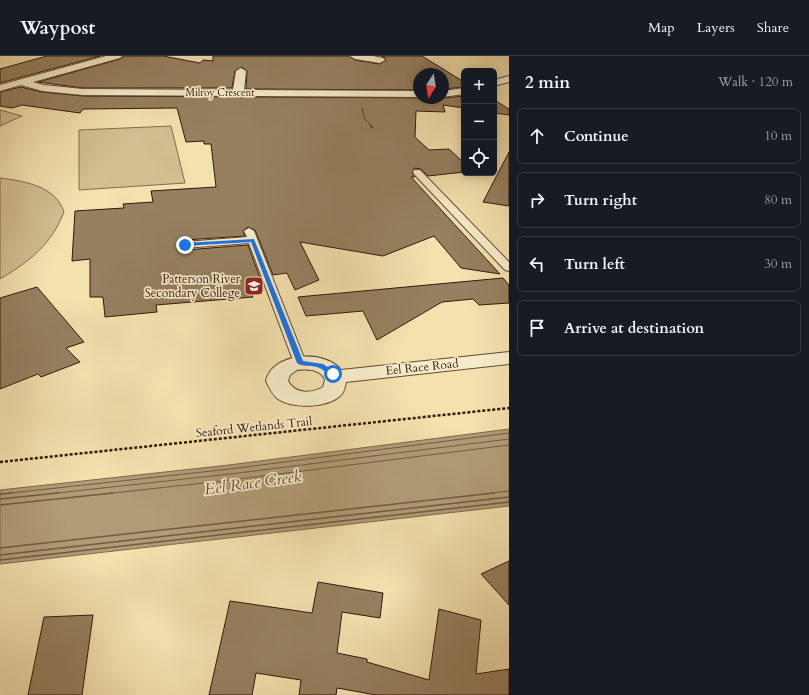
<!DOCTYPE html>
<meta charset="utf-8">
<style>
:root{--surface:#171b24;--page:#242831;--text:#f1f3f6;--muted:#9ea1a6;--line:#363941}
body{margin:0;font-family:Cardo,serif;background:var(--page);color:var(--text)}
.controls{position:absolute;right:12px;top:12px;display:grid;overflow:hidden;border-radius:6px;box-shadow:0 2px 10px #0003}
.controls button{width:36px;height:36px;display:grid;place-items:center;padding:0;border:0;border-bottom:1px solid var(--line);background:var(--surface);color:var(--text);font:20px sans-serif}
.compass{position:absolute;left:413px;top:12px;width:36px;height:36px;border-radius:50%;background:var(--surface);box-shadow:0 2px 10px #0003;rotate:192deg}
.stop{position:absolute;width:12px;height:12px;margin:-9px;border:3px solid #1a73e8;border-radius:50%;background:#fff}
.stop.end{background:#1a73e8;border-color:#fff;box-shadow:0 1px 4px #0008}
.list{margin:0;padding:0;list-style:none}
h2{display:flex;justify-content:space-between;align-items:center;height:52px;margin:0;padding:0 16px;font-size:17px}
h2 small{font-size:13px;font-weight:400;color:var(--muted)}
.list li{display:grid;grid-template-columns:26px 1fr auto;gap:12px;align-items:center;box-sizing:border-box;height:56px;margin:0 8px 8px;padding:0 8px;border:1px solid var(--line);border-radius:6px}
.list b{display:block;font-size:15px;white-space:nowrap}
.list em{font-size:13px;font-style:normal;color:var(--muted)}
.icon{flex:none;width:22px;height:22px;fill:none;stroke:currentColor;stroke-width:2;stroke-linecap:round;stroke-linejoin:round}
.map{position:relative;flex:none;width:509px;height:639px;overflow:hidden}
header{display:flex;align-items:center;gap:24px;box-sizing:border-box;height:56px;padding:0 20px;background:var(--surface);border-bottom:1px solid var(--line)}
header strong{font-size:19px}
nav{display:flex;gap:22px;margin-inline-start:auto;font-size:14px}
main{display:flex}
aside{flex:1;background:var(--surface)}
.map>svg:first-child{display:block}
</style>
<header>
<strong>Waypost</strong>
<nav><a>Map</a><a>Layers</a><a>Share</a></nav>
</header>
<main>
<div class="map">
<svg width="509" height="639" viewBox="0 0 509 639">
<rect width="100%" height="100%" fill="#f3e1ae"/>
<filter id="stains"><feTurbulence type="fractalNoise" baseFrequency=".005" numOctaves="4"/><feColorMatrix values="0 0 0 0 .2 0 0 0 0 .09 0 0 0 0 .02 0 0 0 .5 -.17"/></filter>
<radialGradient id="worn" r=".72"><stop offset=".6" stop-color="#630" stop-opacity="0"/><stop offset="1" stop-color="#630" stop-opacity=".3"/></radialGradient>
<path fill="#d2bf92" stroke="#826b4e" d="M 0,54 L 22,60 L 0,70 Z
M 171,70 L 185,127 L 79,134 L 79,74 Z
M 0,122 C 24,125 56,130 64,156 C 51,189 30,205 0,223 Z"/>
<path fill="#b19c77" stroke="#7e674c" d="M 509,373 L 509,450 L 0,508 L 0,434 L 229,409 Z"/>
<g fill="none" stroke-linecap="round" stroke-linejoin="round">
<path stroke="#725a41" stroke-width="1" d="M 2,438 L 230,413 L 509,377
M 48,438 L 230,418 L 509,383
M 104,438 L 231,424 L 509,389
M 485,438 L 509,435"/>
<path stroke="#725a41" stroke-width="1.5" d="M 0,438 L 12,437
M 0,443 L 58,437
M 0,449 L 113,437
M 0,492 L 494,437
M 0,499 L 509,441
M 0,504 L 509,446"/>
</g>
<path fill="#968060" stroke="#32170b" d="M 47,0 L 100,0 L 0,27 L 0,13 Z
M 124,0 L 163,0 L 200,7 L 203,4 L 213,5 L 213,0 L 349,0 L 355,4 L 380,8 L 386,4 L 384,1 L 381,0 L 422,0 L 464,26 L 464,31 L 443,33 L 443,18 L 419,18 L 419,34 L 246,33 L 247,15 L 242,11 L 235,15 L 232,32 L 83,32 L 38,26 L 120,3 Z
M 21,31 L 42,36 L 83,40 L 443,42 L 464,40 L 464,52 L 443,49 L 445,56 L 416,55 L 415,81 L 429,94 L 449,93 L 464,107 L 464,116 L 428,120 L 421,113 L 414,112 L 412,117 L 415,121 L 411,121 L 500,218 L 461,212 L 434,180 L 383,200 L 300,186 L 319,224 L 295,234 L 287,217 L 273,219 L 255,174 L 248,171 L 243,175 L 245,180 L 185,184 L 179,190 L 185,194 L 248,189 L 260,222 L 247,224 L 253,241 L 156,249 L 157,256 L 105,261 L 103,241 L 90,241 L 90,203 L 72,205 L 75,155 L 124,152 L 123,148 L 153,146 L 151,135 L 216,131 L 211,88 L 204,88 L 204,85 L 186,86 L 177,52 L 83,53 L 80,57 L 22,49 L 12,52 L 0,50 L 0,36 Z
M 494,44 L 509,53 L 509,59 L 494,57 Z
M 509,96 L 509,150 L 483,146 Z
M 503,222 L 509,229 L 509,247 L 479,249 L 473,243 L 442,246 L 377,284 L 363,255 L 306,260 L 298,241 Z
M 37,231 L 84,286 L 66,292 L 80,306 L 41,321 L 38,318 L 0,333 L 0,242 Z
M 509,505 L 509,549 L 481,518 Z
M 318,526 L 383,537 L 380,562 L 342,556 L 337,597 L 367,603 L 367,606 L 429,624 L 439,553 L 481,564 L 476,618 L 509,613 L 509,639 L 376,639 L 337,632 L 336,639 L 299,639 L 301,624 L 256,617 L 252,639 L 209,639 L 230,545 L 312,557 Z
M 93,559 L 82,639 L 28,639 L 44,561 Z"/>
<g fill="none" stroke-linecap="round" stroke-linejoin="round">
<defs>
<path id="service" d="M 414,114 L 420,114 L 509,206 L 509,215 L 505,214 L 414,118 L 413,116 Z
M 249,172 L 254,175 L 306,307 L 304,310 L 296,310 L 294,307 L 249,187 L 185,192 L 180,189 L 185,186 L 247,181 L 244,175 Z"/>
<path id="minor" d="M 106,0 L 122,0 L 120,2 L 33,26 L 43,29 L 83,33 L 233,34 L 236,15 L 241,12 L 246,15 L 244,34 L 419,35 L 419,41 L 83,39 L 42,35 L 21,29 L 0,35 L 0,29 Z
M 350,0 L 373,0 L 383,2 L 385,4 L 380,7 L 355,3 Z
M 509,20 L 509,26 L 494,30 L 494,24 Z
M 464,32 L 464,38 L 443,41 L 443,35 Z
M 509,296 L 509,308 L 346,326 C 345,331 344,337 340,340 C 327,352 293,353 278,343 C 272,338 269,331 266,325 C 272,296 325,293 341,314 ZM 297,314 C 307,313 321,313 325,324 L 323,331 C 311,338 295,338 288,325 L 290,319 Z"/>
</defs>
<use href="#service" stroke="#624a34" stroke-width="2"/>
<use href="#minor" stroke="#624a34" stroke-width="2"/>
<path stroke="#32170b" stroke-width="1" stroke-dasharray="1.5 1" stroke-linecap="butt" d="M 362,52 L 365,63 L 372,71"/>
<path stroke="#32170b" stroke-width="1.5" stroke-dasharray="2 1.5" stroke-linecap="butt" d="M 371,70 L 373,72"/>
<path stroke="#32170b" stroke-width="2.5" stroke-dasharray="3 2" stroke-linecap="butt" d="M 0,406 L 509,352"/>
<use href="#service" fill="#f7ecca" fill-rule="evenodd"/>
<use href="#minor" fill="#f7ecca" fill-rule="evenodd"/>
</g>
<path fill="#1a73e8" d="M 254,183 L 303,305 L 323,308 L 335,316 L 335,319 C 328,320 324,313 317,311 C 310,309 302,311 297,307 L 251,186 L 185,190 L 183,189 L 185,187 Z"/>
<defs>
<symbol id="school-square" viewBox="-11 -11 22 22"><rect x="-9" y="-9" width="18" height="18" rx="4" fill="#8f2418" stroke="#f7ecca"/><path d="M0-5L7-2L0 1L-7-2ZM-4 1L0 2.5L4 1V4Q0 6-4 4Z" fill="#fff"/></symbol>
</defs>
<g fill-rule="evenodd">
<use href="#school-square" x="243" y="219" width="22" height="22"/>
</g>
<g text-anchor="middle" dominant-baseline="central" stroke-width="3.5" stroke-linejoin="round" paint-order="stroke">
<g font-size="10" fill="#32170b" stroke="#f7ecca">
<text x="220" y="37">Milroy Crescent</text>
</g>
<g font-size="12" fill="#32170b" stroke="#f7ecca" text-anchor="end">
<text x="240" y="223">Patterson River<tspan x="240" dy="14">Secondary College</tspan></text>
</g>
<g font-size="12" fill="#32170b" stroke="#f7ecca">
<text transform="translate(422 311) rotate(-6)">Eel Race Road</text>
<text transform="translate(254 371) rotate(-6)">Seaford Wetlands Trail</text>
</g>
<g font-size="16" font-style="italic" fill="#654c36" stroke="#f7ecca">
<text transform="translate(253 427) rotate(-8)">Eel Race Creek</text>
</g>
</g>
<rect width="100%" height="100%" filter="url(#stains)"/>
<rect width="100%" height="100%" fill="url(#worn)"/>
</svg>
<div class="controls">
<button>+</button>
<button>−</button>
<button><svg class="icon" aria-label="locate" viewBox="0 0 24 24"><circle cx="12" cy="12" r="6"/><path d="M12 2v4M12 18v4M2 12h4M18 12h4"/></svg></button>
</div>
<svg class="compass" viewBox="-18 -18 36 36"><path d="M0-13l5 13h-10z" fill="#e53935"/><path d="M0 13l5-13h-10z" fill="#9ea1a6"/></svg>
<div class="stop" style="left:333px;top:318px"></div>
<div class="stop end" style="left:185px;top:189px"></div>
</div>
<aside>
<h2>2 min<small>Walk · 120 m</small></h2>
<ul class="list">
<li><svg class="icon" aria-label="ahead" viewBox="0 0 24 24"><path d="M12 20V5M6 11l6-6 6 6"/></svg><div><b>Continue</b></div><em>10 m</em></li>
<li><svg class="icon" aria-label="right" viewBox="0 0 24 24"><path d="M7 20v-9h11M14 6l5 5-5 5"/></svg><div><b>Turn right</b></div><em>80 m</em></li>
<li><svg class="icon" aria-label="left" viewBox="0 0 24 24"><path d="M17 20v-9H6M10 6l-5 5 5 5"/></svg><div><b>Turn left</b></div><em>30 m</em></li>
<li><svg class="icon" aria-label="arrive" viewBox="0 0 24 24"><path d="M6 21V4h12l-3 4 3 4H6"/></svg><div><b>Arrive at destination</b></div></li>
</ul>
</aside>
</main>
